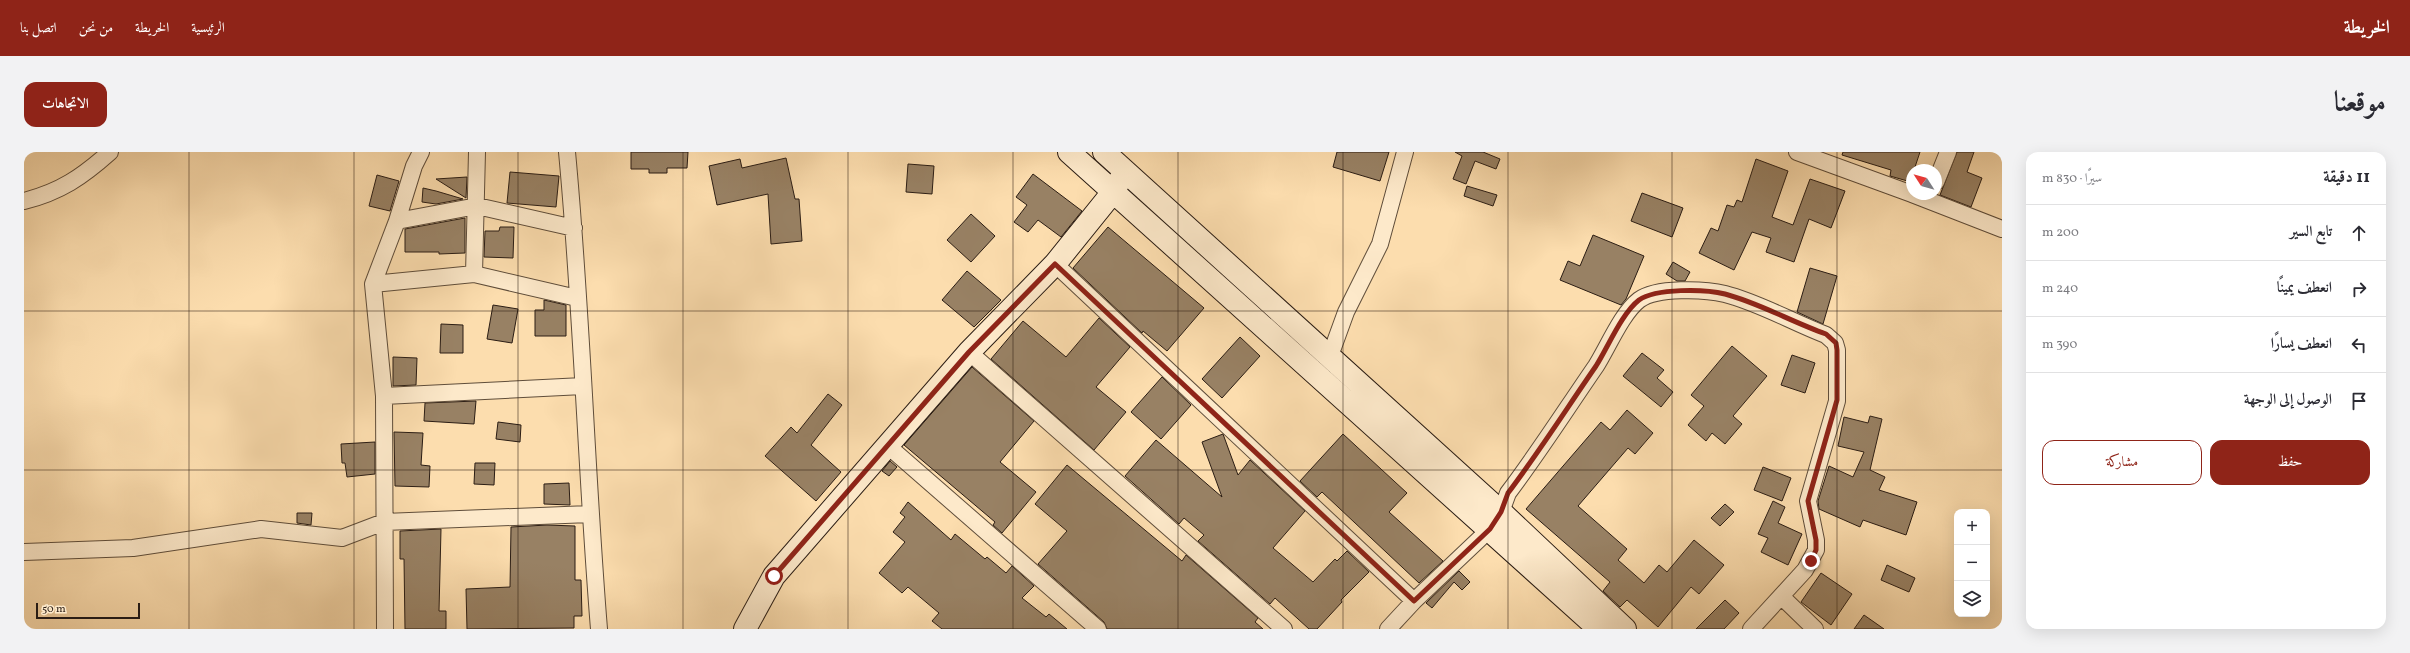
<!DOCTYPE html>
<html lang="ar">
<meta charset="utf-8">
<style>
:root{--surface:#fff;--page:#f2f2f3;--text:#2b2b33;--muted:#7c7c81;--line:#e1e1e2;--accent:#8f2418}
body{margin:0;font-family:Vollkorn,Amiri,serif;background:var(--page);color:var(--text);direction:rtl}
.controls{position:absolute;right:12px;bottom:12px;display:grid;overflow:hidden;border-radius:8px;box-shadow:0 4px 16px #0002}
.controls button{width:36px;height:36px;display:grid;place-items:center;padding:0;border:0;border-bottom:1px solid var(--line);background:var(--surface);color:var(--text);font:20px sans-serif}
.compass{position:absolute;left:1882px;top:12px;width:36px;height:36px;border-radius:50%;background:var(--surface);box-shadow:0 4px 16px #0002;rotate:306deg}
.scale{position:absolute;left:12px;bottom:10px;width:104px;box-sizing:border-box;padding-left:4px;border:2px solid #2b1d14;border-top:0;font-size:11px;line-height:14px;white-space:nowrap;color:#2b1d14;-webkit-text-stroke:3px #fde9ca;paint-order:stroke}
.stop{position:absolute;width:12px;height:12px;margin:-9px;border:3px solid #8f2418;border-radius:50%;background:#fff}
.stop.end{background:#8f2418;border-color:#fff;box-shadow:0 1px 4px #0008}
.list{margin:0;padding:0;list-style:none}
h2{display:flex;justify-content:space-between;align-items:center;height:52px;margin:0;padding:0 16px;font-size:17px}
h2 small{font-size:13px;font-weight:400;color:var(--muted)}
.list li{display:grid;grid-template-columns:26px 1fr auto;gap:12px;align-items:center;box-sizing:border-box;height:56px;padding:0 16px;border-top:1px solid var(--line)}
.list b{display:block;font-size:15px;white-space:nowrap}
.list em{font-size:13px;font-style:normal;color:var(--muted)}
.actions{display:flex;gap:8px;padding:12px 16px}
.actions a{flex:1;padding:9px 0;border:1px solid var(--accent);border-radius:12px;text-align:center;font-size:14px;color:var(--accent)}
.actions .main{background:var(--accent);color:#fff}
.icon{flex:none;width:22px;height:22px;fill:none;stroke:currentColor;stroke-width:2;stroke-linecap:round;stroke-linejoin:round}
.map{position:relative;flex:none;width:1978px;height:477px;overflow:hidden;direction:ltr;border-radius:12px}
header{display:flex;align-items:center;gap:24px;box-sizing:border-box;height:56px;padding:0 20px;background:var(--accent);color:#fff}
header strong{font-size:19px}
nav{display:flex;gap:22px;margin-inline-start:auto;font-size:14px}
.intro{display:flex;align-items:center;justify-content:space-between;box-sizing:border-box;height:96px;padding:0 24px}
h1{margin:0;font-size:28px}
.button{padding:10px 18px;border-radius:12px;background:var(--accent);color:#fff;font-size:14px;font-weight:700}
main{display:flex;gap:24px;padding:0 24px}
aside{flex:1;background:var(--surface);border-radius:12px;box-shadow:0 4px 16px #0002}
.map>svg:first-child{display:block}
</style>
<header>
<strong>الخريطة</strong>
<nav><a>الرئيسية</a><a>الخريطة</a><a>من نحن</a><a>اتصل بنا</a></nav>
</header>
<div class="intro"><h1>موقعنا</h1><a class="button">الاتجاهات</a></div>
<main>
<aside>
<h2>11 دقيقة<small>سيرًا · 830 m</small></h2>
<ul class="list">
<li><svg class="icon" aria-label="ahead" viewBox="0 0 24 24"><path d="M12 20V5M6 11l6-6 6 6"/></svg><div><b>تابع السير</b></div><em>200 m</em></li>
<li><svg class="icon" aria-label="right" viewBox="0 0 24 24"><path d="M7 20v-9h11M14 6l5 5-5 5"/></svg><div><b>انعطف يمينًا</b></div><em>240 m</em></li>
<li><svg class="icon" aria-label="left" viewBox="0 0 24 24"><path d="M17 20v-9H6M10 6l-5 5 5 5"/></svg><div><b>انعطف يسارًا</b></div><em>390 m</em></li>
<li><svg class="icon" aria-label="arrive" viewBox="0 0 24 24"><path d="M6 21V4h12l-3 4 3 4H6"/></svg><div><b>الوصول إلى الوجهة</b></div></li>
</ul>
<div class="actions"><a class="main">حفظ</a><a>مشاركة</a></div>
</aside>
<div class="map">
<svg width="1978" height="477" viewBox="0 0 1978 477">
<rect width="100%" height="100%" fill="#fcddae"/>
<filter id="stains"><feTurbulence type="fractalNoise" baseFrequency=".005" numOctaves="4"/><feColorMatrix values="0 0 0 0 .2 0 0 0 0 .09 0 0 0 0 .02 0 0 0 .5 -.17"/></filter>
<radialGradient id="worn" r=".72"><stop offset=".6" stop-color="#630" stop-opacity="0"/><stop offset="1" stop-color="#630" stop-opacity=".3"/></radialGradient>
<path fill="#988164" stroke="#2b1d14" d="M 607,0 L 664,0 L 663,16 L 643,16 L 643,21 L 625,21 L 625,17 L 607,17 Z
M 1313,0 L 1365,0 L 1356,29 L 1309,15 Z
M 1431,0 L 1459,0 L 1476,7 L 1472,17 L 1451,9 L 1442,32 L 1429,27 L 1438,4 Z
M 1819,0 L 1896,0 L 1890,18 L 1888,18 L 1887,30 L 1866,24 L 1867,18 L 1818,3 Z
M 1933,0 L 1950,0 L 1943,20 L 1958,26 L 1947,55 L 1916,43 Z
M 762,6 L 771,47 L 775,47 L 778,89 L 747,92 L 744,42 L 693,53 L 685,14 L 716,7 L 718,16 Z
M 1732,7 L 1764,19 L 1748,65 L 1769,73 L 1786,27 L 1821,39 L 1807,76 L 1785,67 L 1770,110 L 1742,100 L 1747,86 L 1728,80 L 1710,118 L 1675,101 L 1687,76 L 1694,79 L 1703,53 L 1710,55 L 1713,48 L 1718,50 Z
M 884,12 L 910,14 L 908,42 L 882,40 Z
M 486,20 L 535,24 L 532,55 L 483,51 Z
M 1009,22 L 1058,59 L 1037,85 L 1014,68 L 1004,80 L 990,70 L 1003,53 L 992,45 Z
M 353,23 L 375,29 L 366,59 L 345,54 Z
M 443,25 L 442,46 L 412,27 Z
M 1443,34 L 1473,43 L 1469,54 L 1440,44 Z
M 399,36 L 412,39 L 439,47 L 412,52 L 398,50 Z
M 1618,41 L 1659,56 L 1648,85 L 1607,69 Z
M 947,62 L 971,84 L 947,110 L 923,88 Z
M 441,66 L 441,101 L 415,102 L 415,100 L 381,100 L 381,77 Z
M 476,75 L 490,75 L 489,106 L 460,105 L 461,79 L 475,79 Z
M 1084,75 L 1180,156 L 1143,199 L 1119,179 L 1118,181 L 1049,116 Z
M 1569,83 L 1620,104 L 1602,147 L 1597,153 L 1536,128 L 1544,109 L 1556,114 Z
M 1649,110 L 1666,120 L 1661,129 L 1653,129 L 1642,122 Z
M 1786,116 L 1813,124 L 1799,172 L 1773,160 Z
M 943,119 L 977,148 L 950,175 L 918,148 Z
M 520,148 L 542,153 L 542,184 L 511,184 L 511,158 L 520,158 Z
M 469,153 L 494,157 L 488,191 L 463,187 Z
M 1075,166 L 1106,195 L 1072,235 L 1102,260 L 1070,298 L 967,207 L 999,169 L 1042,205 Z
M 417,172 L 439,173 L 439,201 L 416,201 Z
M 1216,185 L 1236,204 L 1198,246 L 1178,227 Z
M 1708,194 L 1743,224 L 1709,264 L 1718,272 L 1701,292 L 1688,281 L 1682,289 L 1664,273 L 1680,254 L 1667,243 Z
M 1618,201 L 1640,218 L 1633,226 L 1649,240 L 1637,255 L 1599,224 Z
M 1768,203 L 1791,211 L 1781,241 L 1757,233 Z
M 369,205 L 393,206 L 392,233 L 369,234 Z
M 948,215 L 1010,269 L 976,310 L 1012,340 L 978,381 L 969,373 L 971,370 L 880,293 Z
M 1138,225 L 1167,253 L 1137,287 L 1107,260 Z
M 804,242 L 818,253 L 787,293 L 817,320 L 792,349 L 741,304 L 767,275 L 773,281 Z
M 452,249 L 450,272 L 400,269 L 401,251 Z
M 1603,258 L 1629,281 L 1611,302 L 1604,296 L 1554,354 L 1603,397 L 1594,408 L 1620,431 L 1635,413 L 1643,420 L 1670,388 L 1700,413 L 1675,442 L 1667,435 L 1634,475 L 1603,448 L 1596,455 L 1579,439 L 1586,430 L 1502,357 L 1577,270 L 1586,278 Z
M 1846,264 L 1858,267 L 1846,318 L 1861,325 L 1855,338 L 1893,350 L 1882,383 L 1839,368 L 1836,375 L 1795,357 L 1794,349 L 1805,314 L 1829,325 L 1840,300 L 1814,294 L 1820,265 L 1844,271 Z
M 474,270 L 497,273 L 496,290 L 472,287 Z
M 370,280 L 399,281 L 397,313 L 406,314 L 405,335 L 371,334 Z
M 1199,282 L 1214,323 L 1226,308 L 1281,359 L 1249,396 L 1289,430 L 1311,407 L 1313,409 L 1323,399 L 1345,420 L 1317,448 L 1318,450 L 1293,477 L 1285,477 L 1251,446 L 1246,452 L 1174,389 L 1180,383 L 1160,366 L 1155,372 L 1101,324 L 1132,288 L 1198,345 L 1178,290 Z
M 1319,282 L 1383,341 L 1365,360 L 1419,409 L 1395,431 L 1298,340 L 1293,345 L 1276,329 Z
M 351,290 L 351,322 L 323,325 L 321,311 L 318,311 L 317,292 Z
M 866,309 L 873,315 L 865,324 L 858,319 Z
M 451,311 L 471,311 L 470,333 L 450,332 Z
M 1043,313 L 1158,409 L 1162,403 L 1234,466 L 1231,470 L 1239,477 L 1083,477 L 1080,470 L 1014,412 L 1043,379 L 1011,352 Z
M 1739,315 L 1767,326 L 1758,349 L 1730,338 Z
M 545,331 L 546,353 L 520,352 L 520,332 Z
M 1749,349 L 1761,355 L 1754,371 L 1778,382 L 1764,413 L 1737,400 L 1744,386 L 1734,382 Z
M 884,350 L 927,388 L 931,382 L 961,407 L 963,405 L 982,421 L 988,414 L 1010,434 L 998,446 L 1022,465 L 1025,462 L 1043,477 L 918,477 L 908,469 L 915,461 L 884,435 L 878,441 L 855,421 L 881,390 L 869,380 L 881,365 L 876,361 Z
M 1701,352 L 1710,360 L 1696,374 L 1687,366 Z
M 273,361 L 288,361 L 287,373 L 273,371 Z
M 523,373 L 551,374 L 551,428 L 557,428 L 558,464 L 550,464 L 550,476 L 443,477 L 442,437 L 486,435 L 487,375 Z
M 417,377 L 415,459 L 422,459 L 422,477 L 381,477 L 380,407 L 376,407 L 376,379 Z
M 1863,413 L 1891,426 L 1885,440 L 1857,428 Z
M 1435,419 L 1446,430 L 1438,438 L 1430,430 L 1408,456 L 1402,451 Z
M 1797,421 L 1828,442 L 1807,473 L 1777,450 Z
M 1701,448 L 1715,461 L 1700,477 L 1672,477 Z
M 1840,463 L 1860,477 L 1830,477 Z"/>
<g fill="none" stroke-linecap="round" stroke-linejoin="round">
<defs>
<path id="street" d="M 543,0 C 558,159 562,318 575,477
M 1773,0 L 1888,42
M 1912,30 L 1924,0
M 1888,42 L 1978,77
M 0,49 C 36,40 58,25 86,0
M 373,69 L 453,54 L 550,76
M 1031,112 L 1390,449
M 450,122 L 453,0
M 349,132 L 450,122 L 553,146
M 945,200 L 1260,477
M 1306,204 L 1322,160 L 1356,92 L 1381,0
M 360,244 L 559,234
M 864,294 L 1074,477
M 0,400 L 109,396 L 237,377 L 318,386 L 360,370 L 566,362
M 1758,445 L 1791,477
M 361,477 L 360,244 L 349,132 L 373,69 L 390,14 L 397,0
M 1364,477 L 1390,449 L 1466,377 L 1477,360 L 1484,341 C 1515,300 1543,256 1572,214 C 1584,195 1598,161 1615,148 C 1632,135 1681,137 1701,142 C 1736,151 1768,170 1802,183 L 1811,191 L 1813,198 L 1813,249 L 1784,349 L 1792,388 L 1792,398 L 1781,418 L 1727,477"/>
<path id="secondary" d="M 1045,0 L 1575,477
M 1080,0 L 1477,360 L 1601,477
M 721,477 L 750,424 L 945,200 L 1031,112 L 1089,40 L 1096,28"/>
</defs>
<use href="#street" stroke="#5f4d3a" stroke-width="18"/>
<use href="#secondary" stroke="#2b1d14" stroke-width="24"/>
<use href="#street" stroke="#fde9ca" stroke-width="16"/>
<use href="#secondary" stroke="#fde9ca" stroke-width="22"/>
</g>
<g fill="none" stroke-linecap="round" stroke-linejoin="round">
<path stroke="#8f2418" stroke-width="5" d="M 750,424 L 945,200 L 1031,112 L 1390,449 L 1466,377 L 1477,360 L 1484,341 C 1515,300 1543,256 1572,214 C 1584,195 1598,161 1615,148 C 1632,136 1681,137 1701,142 C 1735,151 1768,170 1802,182 L 1812,191 L 1813,198 L 1813,248 L 1784,349 L 1792,388 L 1792,398 L 1787,409"/>
</g>
<path fill="none" stroke="#2b1d14" stroke-width="1" stroke-opacity="0.55" d="M 165,0 L 165,477M 330,0 L 330,477M 494,0 L 494,477M 659,0 L 659,477M 824,0 L 824,477M 989,0 L 989,477M 1154,0 L 1154,477M 1319,0 L 1319,477M 1484,0 L 1484,477M 1648,0 L 1648,477M 1813,0 L 1813,477M 0,159 L 1978,159M 0,318 L 1978,318"/>
<rect width="100%" height="100%" filter="url(#stains)"/>
<rect width="100%" height="100%" fill="url(#worn)"/>
</svg>
<div class="controls">
<button>+</button>
<button>−</button>
<button><svg class="icon" aria-label="layers" viewBox="0 0 24 24"><path d="M12 4l9 5-9 5-9-5zM3 14l9 5 9-5"/></svg></button>
</div>
<svg class="compass" viewBox="-18 -18 36 36"><path d="M0-13l5 13h-10z" fill="#e53935"/><path d="M0 13l5-13h-10z" fill="#7c7c81"/></svg>
<div class="scale">50 m</div>
<div class="stop" style="left:750px;top:424px"></div>
<div class="stop end" style="left:1787px;top:409px"></div>
</div>
</main>
